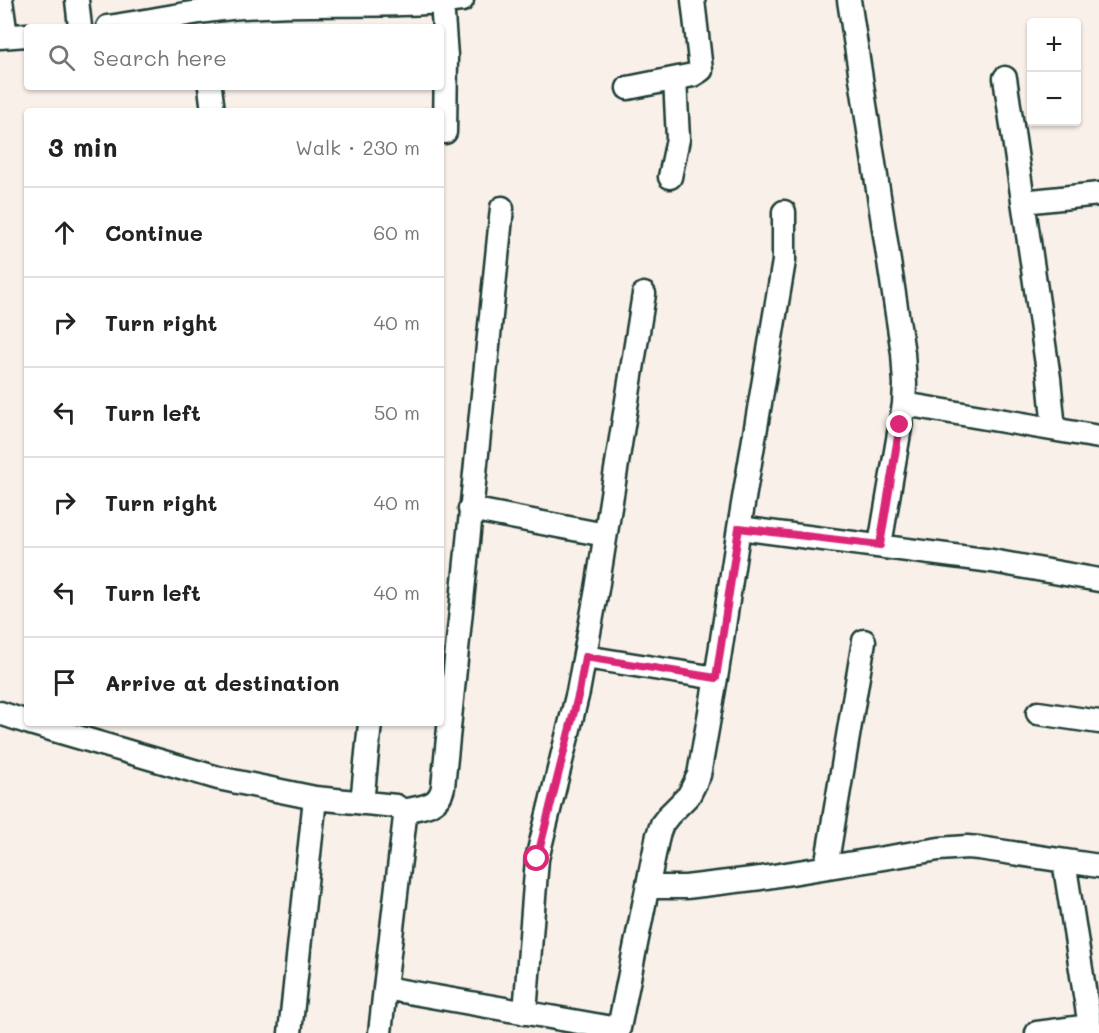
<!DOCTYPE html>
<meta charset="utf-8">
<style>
:root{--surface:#fff;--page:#f2f2f2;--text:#222;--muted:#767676;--line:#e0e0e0}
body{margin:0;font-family:Mali,sans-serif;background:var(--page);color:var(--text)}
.controls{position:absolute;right:18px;top:18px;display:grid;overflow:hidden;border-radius:6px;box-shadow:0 2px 4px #0004}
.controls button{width:54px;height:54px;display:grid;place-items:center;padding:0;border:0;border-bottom:2px solid var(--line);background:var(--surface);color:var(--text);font:30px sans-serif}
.stop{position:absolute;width:18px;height:18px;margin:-14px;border:4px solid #db2777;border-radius:50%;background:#fff}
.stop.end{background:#db2777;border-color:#fff;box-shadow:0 2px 6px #0008}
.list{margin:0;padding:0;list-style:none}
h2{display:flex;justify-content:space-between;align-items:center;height:78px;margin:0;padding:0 24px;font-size:26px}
h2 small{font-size:20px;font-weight:400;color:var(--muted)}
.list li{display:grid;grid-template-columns:39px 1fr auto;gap:18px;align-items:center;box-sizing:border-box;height:90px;padding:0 24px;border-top:2px solid var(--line)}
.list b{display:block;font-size:22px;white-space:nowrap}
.list em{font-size:20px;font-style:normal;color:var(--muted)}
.icon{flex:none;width:33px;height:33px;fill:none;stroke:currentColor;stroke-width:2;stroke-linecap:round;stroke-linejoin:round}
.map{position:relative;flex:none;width:1099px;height:1033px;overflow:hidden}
.search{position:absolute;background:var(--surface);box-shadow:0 2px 4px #0004;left:24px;top:24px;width:420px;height:66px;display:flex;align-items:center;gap:15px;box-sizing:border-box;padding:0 21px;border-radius:6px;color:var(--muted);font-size:22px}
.panel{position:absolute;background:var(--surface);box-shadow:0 2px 4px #0004;left:24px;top:108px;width:420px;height:618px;border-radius:6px}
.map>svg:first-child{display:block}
</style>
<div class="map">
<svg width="1099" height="1033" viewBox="0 0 1099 1033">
<rect width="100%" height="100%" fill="#faf0ea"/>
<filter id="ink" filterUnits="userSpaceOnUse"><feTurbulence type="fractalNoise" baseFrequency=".0167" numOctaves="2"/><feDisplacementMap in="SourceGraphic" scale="12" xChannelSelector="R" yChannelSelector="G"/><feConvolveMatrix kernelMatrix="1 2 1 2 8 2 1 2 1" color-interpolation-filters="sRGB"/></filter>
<g filter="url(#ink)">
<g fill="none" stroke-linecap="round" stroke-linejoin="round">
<defs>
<path id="minor" d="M 1,0 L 6,36
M 77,0 L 80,27
M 849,0 L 903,353 L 905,384 L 904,404 L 880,545
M 442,2 L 446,56 L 445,132
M 108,27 C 153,21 197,10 243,7 C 316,2 390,8 462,0
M 0,37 L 27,35
M 1005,78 L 1049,378 L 1054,429
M 210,87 L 213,111
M 628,88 L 693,75 L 701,70 L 693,0
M 670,177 L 678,139 L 675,79
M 1023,202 L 1099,194
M 904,404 L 1099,437
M 470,509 L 605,535
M 739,528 L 992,561 L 1099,580
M 585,657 L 716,678
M 0,713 L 27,722
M 1038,713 L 1099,722
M 30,723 L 218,778 L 315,798 L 396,806 L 402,811 L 405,817 L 385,988 L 618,1029
M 362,803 L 370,723
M 402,811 C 420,807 439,808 443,787 L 502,208
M 1064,861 L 1091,1033
M 826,867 L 864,641
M 649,887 L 686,887 L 761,878 L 939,849 L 967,847 L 979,848 L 1099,866
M 525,1013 L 537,859 L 578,692 L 597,589 L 644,294
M 290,1033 L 315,798
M 380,1033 L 385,988
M 618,1033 L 658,835 L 662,824 L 669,815 L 689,795 L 699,775 L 717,672 L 739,528 L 784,261 L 784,212
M 1037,1033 L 1090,1026"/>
</defs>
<use href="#minor" stroke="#1f3d34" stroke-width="27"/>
<use href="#minor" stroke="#fff" stroke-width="22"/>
</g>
</g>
<g fill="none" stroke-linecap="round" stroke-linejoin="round" filter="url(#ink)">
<path stroke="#db2777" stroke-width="8" d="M 537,859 L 579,692 L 585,657 L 716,678 L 739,528 L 880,545 L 900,425"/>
</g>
</svg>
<div class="controls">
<button>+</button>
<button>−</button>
</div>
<div class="stop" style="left:537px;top:859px"></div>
<div class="stop end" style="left:900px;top:425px"></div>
<div class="search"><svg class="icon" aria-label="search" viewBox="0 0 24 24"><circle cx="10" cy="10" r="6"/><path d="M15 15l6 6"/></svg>Search here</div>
<section class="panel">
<h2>3 min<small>Walk · 230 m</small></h2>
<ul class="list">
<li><svg class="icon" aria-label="ahead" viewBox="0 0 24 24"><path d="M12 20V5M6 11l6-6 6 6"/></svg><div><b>Continue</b></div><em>60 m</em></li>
<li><svg class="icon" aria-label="right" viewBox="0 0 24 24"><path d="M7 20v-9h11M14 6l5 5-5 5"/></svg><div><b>Turn right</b></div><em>40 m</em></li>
<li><svg class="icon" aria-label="left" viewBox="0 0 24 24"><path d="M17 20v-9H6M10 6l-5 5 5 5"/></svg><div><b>Turn left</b></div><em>50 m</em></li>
<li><svg class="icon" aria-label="right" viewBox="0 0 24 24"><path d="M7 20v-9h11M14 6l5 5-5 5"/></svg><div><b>Turn right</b></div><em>40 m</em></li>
<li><svg class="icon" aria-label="left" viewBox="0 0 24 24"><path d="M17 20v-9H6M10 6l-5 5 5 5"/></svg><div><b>Turn left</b></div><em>40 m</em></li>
<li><svg class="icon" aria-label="arrive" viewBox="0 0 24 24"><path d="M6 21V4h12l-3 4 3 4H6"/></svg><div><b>Arrive at destination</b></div></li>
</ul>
</section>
</div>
